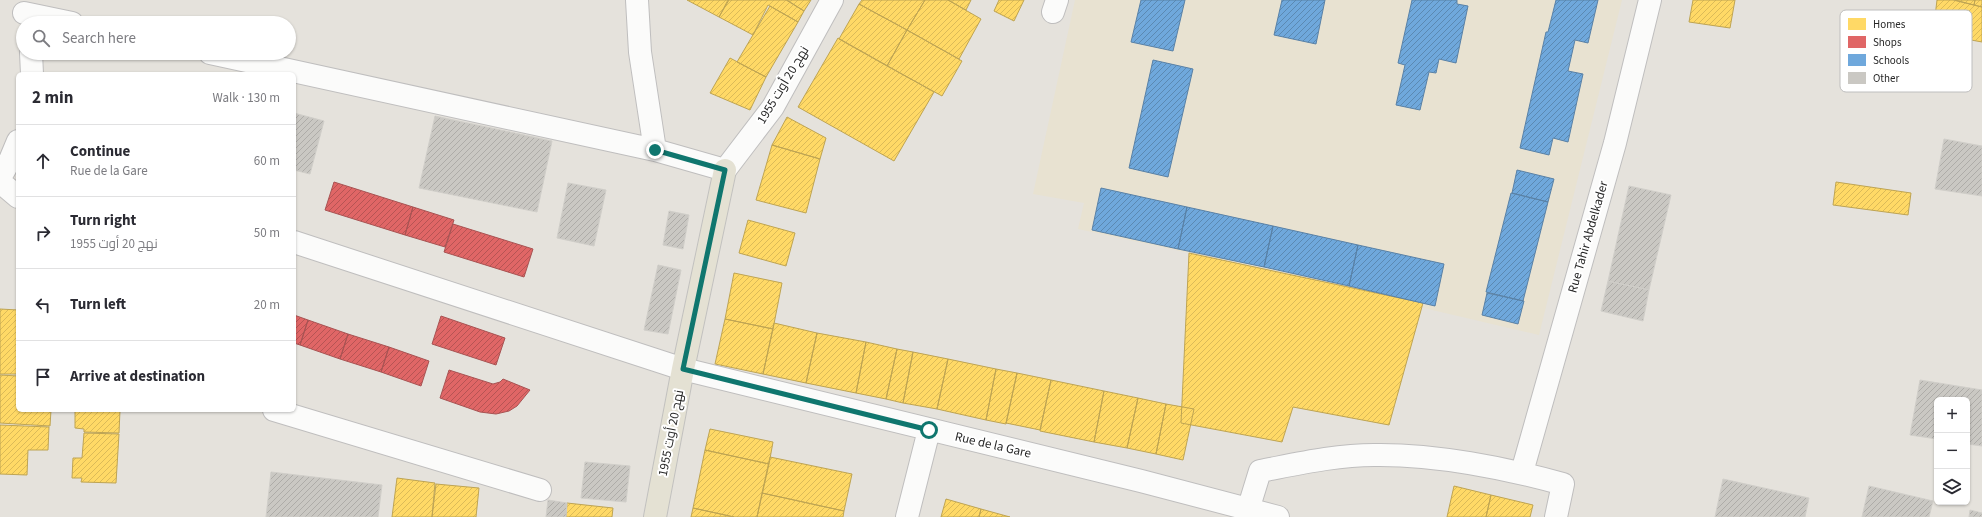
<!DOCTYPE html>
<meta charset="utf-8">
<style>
:root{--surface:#fff;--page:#f2f2f3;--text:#2b2b33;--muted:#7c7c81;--line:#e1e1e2}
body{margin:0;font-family:"Source Sans 3",Cairo,sans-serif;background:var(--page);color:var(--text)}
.controls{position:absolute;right:12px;bottom:12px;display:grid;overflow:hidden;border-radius:6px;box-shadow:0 1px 3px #0004}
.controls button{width:36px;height:36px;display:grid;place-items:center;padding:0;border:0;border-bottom:1px solid var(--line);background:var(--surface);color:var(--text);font:20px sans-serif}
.stop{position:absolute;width:12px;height:12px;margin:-9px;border:3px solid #0f766e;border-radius:50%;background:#fff}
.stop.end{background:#0f766e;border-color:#fff;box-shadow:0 1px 4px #0008}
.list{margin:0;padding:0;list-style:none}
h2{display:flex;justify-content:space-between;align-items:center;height:52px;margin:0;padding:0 16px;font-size:17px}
h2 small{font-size:13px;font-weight:400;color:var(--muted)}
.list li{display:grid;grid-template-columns:26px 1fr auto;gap:12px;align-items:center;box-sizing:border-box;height:72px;padding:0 16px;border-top:1px solid var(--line)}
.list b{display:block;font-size:15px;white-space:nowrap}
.list p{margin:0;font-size:13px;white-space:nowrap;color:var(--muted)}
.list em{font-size:13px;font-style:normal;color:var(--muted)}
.icon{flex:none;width:22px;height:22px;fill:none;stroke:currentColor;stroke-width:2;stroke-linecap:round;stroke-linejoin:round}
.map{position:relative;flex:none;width:1982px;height:517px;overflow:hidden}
.search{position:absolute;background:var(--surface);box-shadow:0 1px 3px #0004;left:16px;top:16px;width:280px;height:44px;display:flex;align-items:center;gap:10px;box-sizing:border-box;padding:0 14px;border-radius:22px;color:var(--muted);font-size:15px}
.panel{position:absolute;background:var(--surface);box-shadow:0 1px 3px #0004;left:16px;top:72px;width:280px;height:340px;border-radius:6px}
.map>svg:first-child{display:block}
</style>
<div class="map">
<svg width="1982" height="517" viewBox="0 0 1982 517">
<defs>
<pattern id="homes-hatch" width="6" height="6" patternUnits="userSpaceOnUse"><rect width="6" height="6" fill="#ffd966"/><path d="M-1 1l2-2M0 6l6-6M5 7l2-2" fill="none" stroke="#dbba58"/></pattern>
<pattern id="shops-hatch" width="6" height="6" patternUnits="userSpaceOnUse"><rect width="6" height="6" fill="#e06666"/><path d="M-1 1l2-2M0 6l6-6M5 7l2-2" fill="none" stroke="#b65454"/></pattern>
<pattern id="schools-hatch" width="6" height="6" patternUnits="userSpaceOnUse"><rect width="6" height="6" fill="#6fa8dc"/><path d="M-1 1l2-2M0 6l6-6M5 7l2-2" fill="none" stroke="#5b89b2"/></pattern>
<pattern id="building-hatch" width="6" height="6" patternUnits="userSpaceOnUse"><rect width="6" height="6" fill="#cac8c3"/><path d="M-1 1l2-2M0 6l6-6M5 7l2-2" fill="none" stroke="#aeaca8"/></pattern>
</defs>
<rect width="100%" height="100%" fill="#e5e2dc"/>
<path fill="#e8e2d1" d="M 1075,0 L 1622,0 L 1539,335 L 1189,253 L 1078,229 L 1084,203 L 1033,194 Z"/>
<path fill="url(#homes-hatch)" stroke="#bea453" d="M 687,0 L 729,0 L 719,17 Z
M 728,0 L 786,0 L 804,11 L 798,22 L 768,5 L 753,35 L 719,17 Z
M 787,0 L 811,0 L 804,11 Z
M 862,0 L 925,0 L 907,30 L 859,4 Z
M 925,0 L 948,0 L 981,19 L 959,59 L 907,30 Z
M 948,0 L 971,0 L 966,10 Z
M 999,0 L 1024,0 L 1014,21 L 994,11 Z
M 1693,0 L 1735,0 L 1730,28 L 1689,22 Z
M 1937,0 L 1953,0 L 1982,7 L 1982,42 L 1933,33 Z
M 1955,0 L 1975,0 L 1974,5 Z
M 1975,0 L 1982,0 L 1982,7 L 1974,5 Z
M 859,4 L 907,30 L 887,66 L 839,39 Z
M 770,6 L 798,22 L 766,77 L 737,62 Z
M 907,30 L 962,61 L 942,96 L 887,66 Z
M 838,38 L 934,92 L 894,161 L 798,107 Z
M 730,58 L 766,77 L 750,110 L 710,93 Z
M 787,117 L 826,138 L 820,159 L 772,145 Z
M 772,145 L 820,159 L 806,213 L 756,200 Z
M 1836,182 L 1911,193 L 1908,215 L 1833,205 Z
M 748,220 L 795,233 L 786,266 L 739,253 Z
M 1189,253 L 1423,303 L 1389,425 L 1293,407 L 1282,442 L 1181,423 Z
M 734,273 L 782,283 L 773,329 L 725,319 Z
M 0,309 L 18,310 L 18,374 L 0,374 Z
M 725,319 L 773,329 L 763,374 L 715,364 Z
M 774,323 L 817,333 L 806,383 L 763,374 Z
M 817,333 L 866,342 L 856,393 L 806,383 Z
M 866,342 L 897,349 L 886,399 L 856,393 Z
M 897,349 L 913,352 L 903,403 L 886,399 Z
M 913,352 L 948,359 L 937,409 L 903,403 Z
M 948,359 L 996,369 L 986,420 L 937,409 Z
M 996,369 L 1017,373 L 1006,424 L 986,420 Z
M 1017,373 L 1051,380 L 1040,430 L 1006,423 Z
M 0,375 L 18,376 L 18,410 L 51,410 L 50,426 L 0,423 Z
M 1051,380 L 1104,391 L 1094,442 L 1040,431 Z
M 1104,391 L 1138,398 L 1127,448 L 1094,442 Z
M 1138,398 L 1166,404 L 1156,454 L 1127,448 Z
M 1166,404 L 1194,409 L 1183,460 L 1156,454 Z
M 75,410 L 120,410 L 119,433 L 84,432 L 84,429 L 75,428 Z
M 0,425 L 49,427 L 48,450 L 28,450 L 27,475 L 0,474 Z
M 710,429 L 773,442 L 769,464 L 705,450 Z
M 84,433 L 119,434 L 116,483 L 81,482 L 82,478 L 72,478 L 73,458 L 82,458 Z
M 705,450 L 769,464 L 757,517 L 734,517 L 693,508 Z
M 770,457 L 852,474 L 844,511 L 762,493 Z
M 397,478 L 435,483 L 432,517 L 392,517 Z
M 436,484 L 479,488 L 476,517 L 432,517 Z
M 1454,486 L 1491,495 L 1486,517 L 1447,517 Z
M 762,493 L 844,511 L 843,517 L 757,517 Z
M 1491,495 L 1533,505 L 1530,517 L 1486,517 Z
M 946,499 L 981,509 L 979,517 L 941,517 Z
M 567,503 L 613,508 L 612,517 L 566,517 Z
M 693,508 L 734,517 L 691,517 Z
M 981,509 L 1010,517 L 979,517 Z"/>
<path fill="url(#shops-hatch)" stroke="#a85353" d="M 334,182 L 413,207 L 405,235 L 325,210 Z
M 413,207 L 454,220 L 445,247 L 405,235 Z
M 453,224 L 533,249 L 524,277 L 444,252 Z
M 294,315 L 308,320 L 300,345 L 294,343 Z
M 441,316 L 505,338 L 496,365 L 432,344 Z
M 308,320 L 348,334 L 340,359 L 300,345 Z
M 348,334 L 389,347 L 381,372 L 340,359 Z
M 389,347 L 429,361 L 421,386 L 381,372 Z
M 449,370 L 493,384 L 500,382 L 503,379 L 530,390 L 517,406 L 509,411 L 496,414 L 480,412 L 440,398 Z"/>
<path fill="url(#schools-hatch)" stroke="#5981a6" d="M 1141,0 L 1185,0 L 1173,51 L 1131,42 Z
M 1282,0 L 1325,0 L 1316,44 L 1274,35 Z
M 1412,0 L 1457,0 L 1457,4 L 1468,6 L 1456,63 L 1439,59 L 1436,73 L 1429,72 L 1420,110 L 1396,105 L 1405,65 L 1398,63 Z
M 1556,0 L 1598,0 L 1588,43 L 1575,40 L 1568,71 L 1583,74 L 1568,142 L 1553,138 L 1549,155 L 1520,148 L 1546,32 L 1548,32 Z
M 1153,60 L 1193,69 L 1168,177 L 1129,168 Z
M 1517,170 L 1554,179 L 1548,202 L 1512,193 Z
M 1101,188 L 1187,207 L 1178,249 L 1092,230 Z
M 1511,193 L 1548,202 L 1523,301 L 1486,292 Z
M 1187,207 L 1273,226 L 1264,267 L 1178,249 Z
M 1273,226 L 1358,245 L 1349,286 L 1264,267 Z
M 1358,245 L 1444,264 L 1435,306 L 1349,286 Z
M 1487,293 L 1524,301 L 1518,324 L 1482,315 Z"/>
<path fill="url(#building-hatch)" stroke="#d0cec9" d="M 294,113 L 324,121 L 310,174 L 294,170 Z
M 435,116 L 552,141 L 537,212 L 419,188 Z
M 1944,139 L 1982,146 L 1982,196 L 1935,189 Z
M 568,183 L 606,190 L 594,246 L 557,238 Z
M 1629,186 L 1671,195 L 1649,290 L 1608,281 Z
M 669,211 L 689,215 L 683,249 L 663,245 Z
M 658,265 L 681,270 L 668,334 L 644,330 Z
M 1608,281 L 1649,290 L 1643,321 L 1601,311 Z
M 1920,380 L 1982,390 L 1982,446 L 1967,444 L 1967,400 L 1937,400 L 1937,439 L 1910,435 Z
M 585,462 L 630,466 L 626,502 L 581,498 Z
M 271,472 L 382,485 L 378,517 L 266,517 Z
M 1723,479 L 1809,498 L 1805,517 L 1715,517 Z
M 1869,486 L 1933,501 L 1929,517 L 1862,517 Z
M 548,500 L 567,503 L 566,517 L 546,517 Z
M 1970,510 L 1982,513 L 1982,517 L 1969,517 Z"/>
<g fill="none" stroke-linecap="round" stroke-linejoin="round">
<defs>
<path id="minor" d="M 637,0 L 640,52 L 655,150
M 1053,12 L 1057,0
M 24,13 L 72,23
M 31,53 L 32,74
M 210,53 L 655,150 L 725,170 L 773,107 L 832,0
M 0,178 L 10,160 L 18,141
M 0,182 L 18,197
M 294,242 L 683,369 L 1141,481 L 1278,517
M 274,410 L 540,490
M 1522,472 L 1615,143 L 1650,0
M 1248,510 L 1260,471 C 1297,464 1336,455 1374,455 C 1434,454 1506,468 1563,484 L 1556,517
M 907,517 L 929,430"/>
<path id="major" d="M 655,517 L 683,369 L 725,170"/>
</defs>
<use href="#minor" stroke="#bfbebe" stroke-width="24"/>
<use href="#major" stroke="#c2c1bf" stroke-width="24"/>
<use href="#minor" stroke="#fbfbfa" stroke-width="22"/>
<use href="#major" stroke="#e4e1d3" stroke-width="22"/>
</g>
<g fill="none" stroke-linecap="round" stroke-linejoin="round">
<path stroke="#0f766e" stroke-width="5" d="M 655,150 L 725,170 L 683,369 L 929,430"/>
</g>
<g text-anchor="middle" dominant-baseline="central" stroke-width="4" stroke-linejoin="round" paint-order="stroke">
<g font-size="13" fill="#272727" stroke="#fff">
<text transform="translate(783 85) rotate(-59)">نهج 20 أوت 1955</text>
<text transform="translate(1588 237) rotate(-74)">Rue Tahir Abdelkader</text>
<text transform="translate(671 433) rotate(-79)">نهج 20 أوت 1955</text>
<text transform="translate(993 445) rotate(13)">Rue de la Gare</text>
</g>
</g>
<rect x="1840" y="10" width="132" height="82" rx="6" fill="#fff" stroke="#bebebe" stroke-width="1"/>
<rect x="1848" y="18" width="18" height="12" fill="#ffd966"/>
<rect x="1848" y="36" width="18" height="12" fill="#e06666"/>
<rect x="1848" y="54" width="18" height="12" fill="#6fa8dc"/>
<rect x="1848" y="72" width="18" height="12" fill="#cac8c3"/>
<g font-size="11" fill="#272727">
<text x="1873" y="28">Homes</text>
<text x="1873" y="46">Shops</text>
<text x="1873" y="64">Schools</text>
<text x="1873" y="82">Other</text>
</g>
</svg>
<div class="controls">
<button>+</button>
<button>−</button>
<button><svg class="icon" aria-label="layers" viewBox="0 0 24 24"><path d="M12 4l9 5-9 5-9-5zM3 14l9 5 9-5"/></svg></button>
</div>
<div class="stop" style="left:929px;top:430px"></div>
<div class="stop end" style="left:655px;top:150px"></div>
<div class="search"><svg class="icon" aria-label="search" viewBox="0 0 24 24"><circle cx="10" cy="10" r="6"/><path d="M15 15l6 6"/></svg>Search here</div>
<section class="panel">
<h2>2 min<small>Walk · 130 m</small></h2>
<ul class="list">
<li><svg class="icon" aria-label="ahead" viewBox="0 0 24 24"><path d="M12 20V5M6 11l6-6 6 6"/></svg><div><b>Continue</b><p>Rue de la Gare</p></div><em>60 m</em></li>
<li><svg class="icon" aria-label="right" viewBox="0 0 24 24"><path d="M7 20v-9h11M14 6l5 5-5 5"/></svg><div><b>Turn right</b><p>نهج 20 أوت 1955</p></div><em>50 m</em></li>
<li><svg class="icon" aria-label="left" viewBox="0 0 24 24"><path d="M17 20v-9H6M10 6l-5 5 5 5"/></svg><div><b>Turn left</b></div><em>20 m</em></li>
<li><svg class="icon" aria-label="arrive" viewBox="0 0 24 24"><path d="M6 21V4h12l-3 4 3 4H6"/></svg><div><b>Arrive at destination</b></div></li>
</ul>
</section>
</div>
